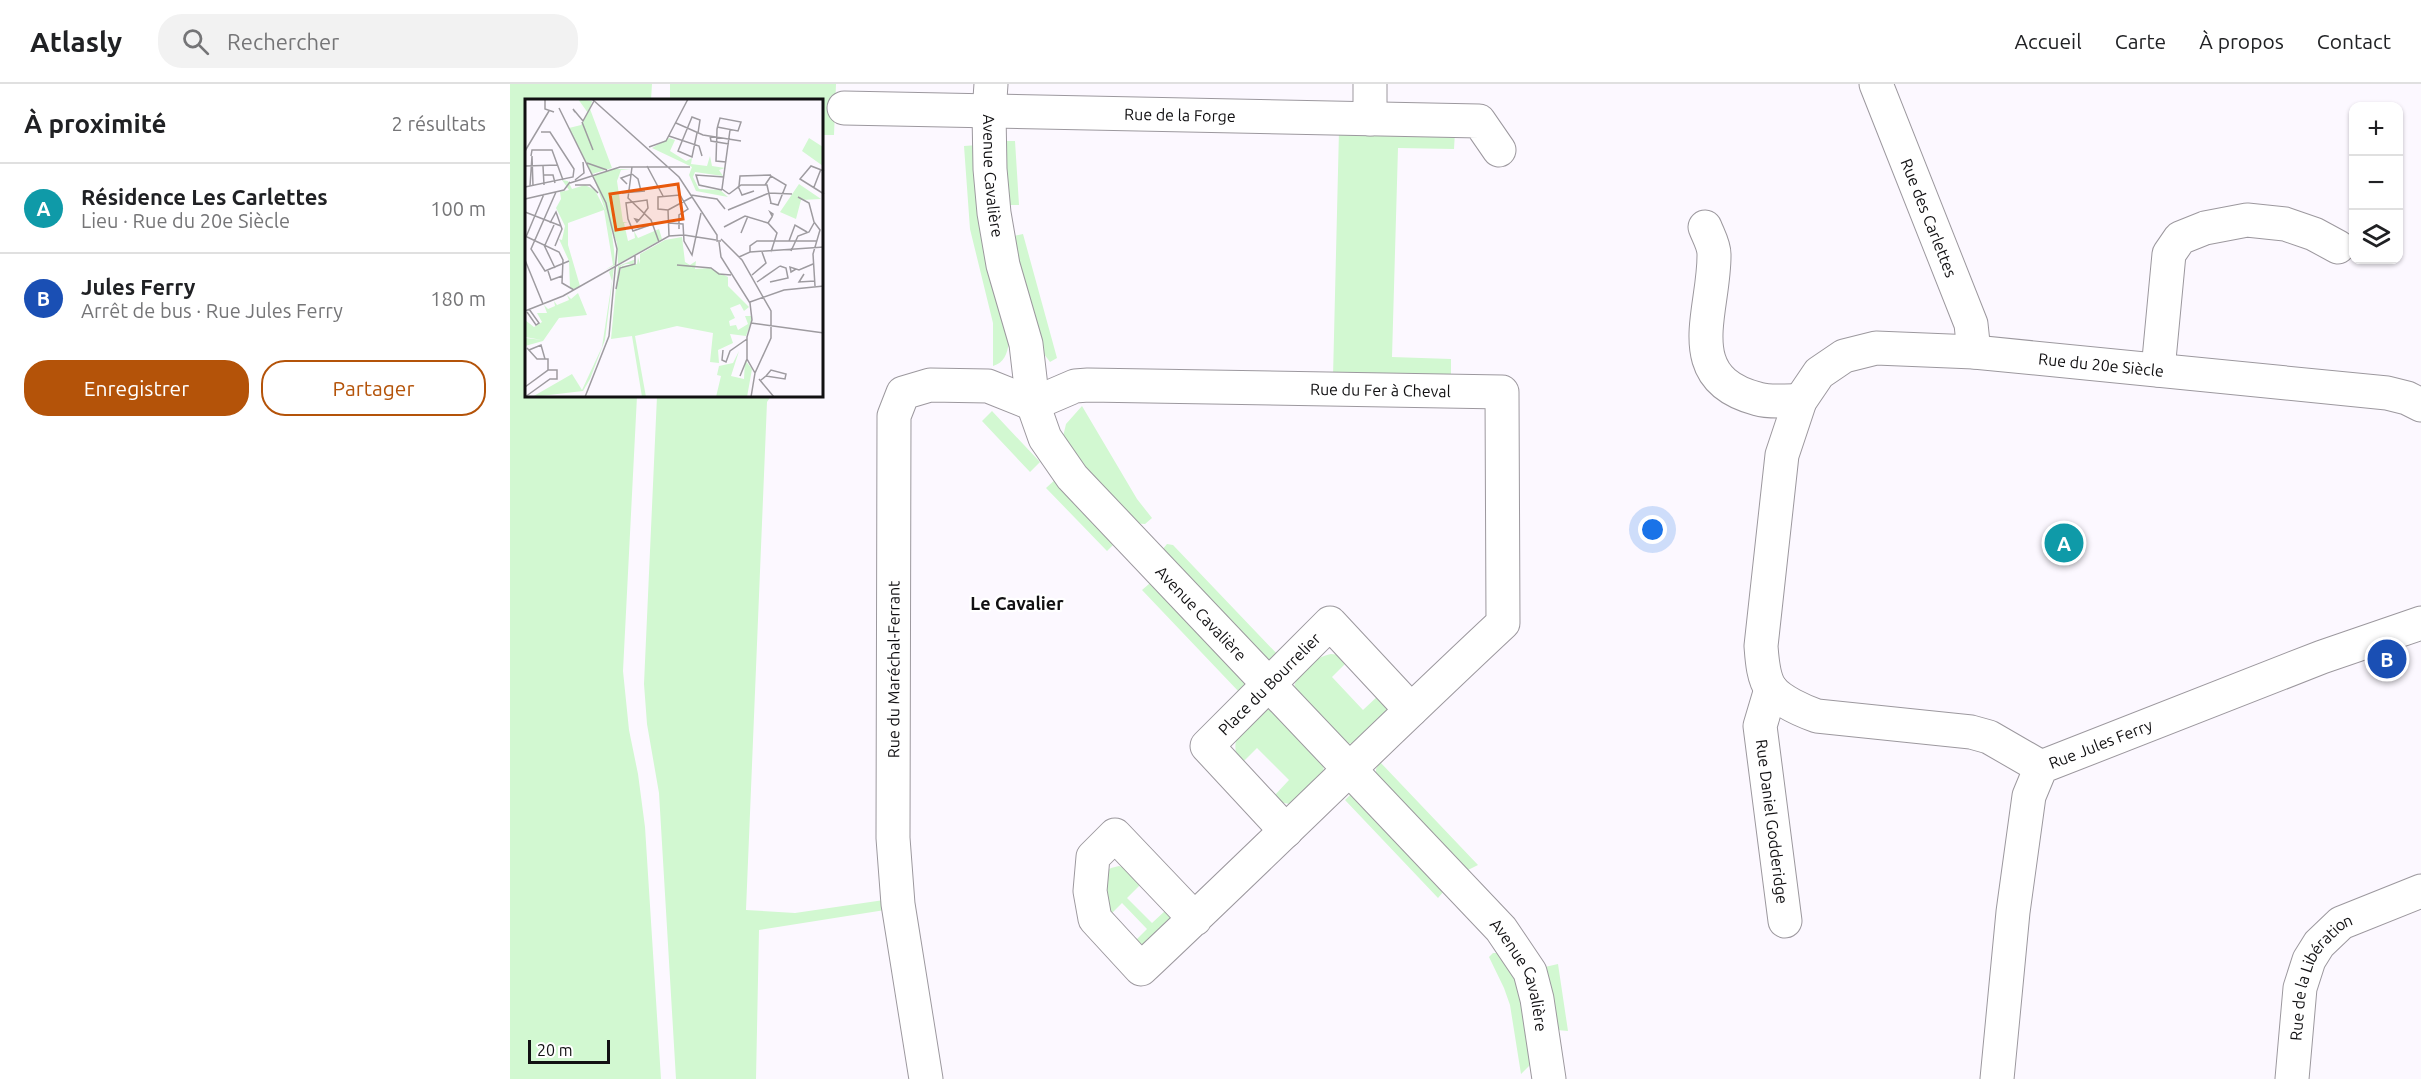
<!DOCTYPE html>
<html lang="fr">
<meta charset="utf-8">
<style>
:root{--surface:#fff;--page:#f2f2f2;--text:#202124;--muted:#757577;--line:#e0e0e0;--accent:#b45309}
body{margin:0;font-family:Ubuntu,sans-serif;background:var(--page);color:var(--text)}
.controls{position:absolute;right:18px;top:18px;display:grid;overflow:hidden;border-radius:12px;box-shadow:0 2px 4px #0004}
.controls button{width:54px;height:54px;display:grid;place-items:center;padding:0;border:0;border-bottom:2px solid var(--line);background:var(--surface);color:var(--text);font:30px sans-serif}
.scale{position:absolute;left:18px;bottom:15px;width:82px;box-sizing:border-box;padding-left:6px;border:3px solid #111012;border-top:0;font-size:16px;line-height:21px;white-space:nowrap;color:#111012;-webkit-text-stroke:4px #fff;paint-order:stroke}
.you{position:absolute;left:1143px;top:446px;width:21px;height:21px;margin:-15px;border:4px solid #fff;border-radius:50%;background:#1a73e8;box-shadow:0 0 0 9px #1a73e833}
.badge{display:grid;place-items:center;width:39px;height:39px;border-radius:50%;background:var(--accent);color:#fff;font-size:20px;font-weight:700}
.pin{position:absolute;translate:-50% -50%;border:3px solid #fff;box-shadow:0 2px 6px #0006}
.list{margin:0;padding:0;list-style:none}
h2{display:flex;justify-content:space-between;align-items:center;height:78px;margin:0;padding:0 24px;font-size:26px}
h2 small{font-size:20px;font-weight:400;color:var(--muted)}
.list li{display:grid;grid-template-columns:39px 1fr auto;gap:18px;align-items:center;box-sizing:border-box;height:90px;padding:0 24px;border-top:2px solid var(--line)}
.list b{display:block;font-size:22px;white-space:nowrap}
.list p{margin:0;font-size:20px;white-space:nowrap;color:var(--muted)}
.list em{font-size:20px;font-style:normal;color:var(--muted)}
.actions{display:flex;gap:12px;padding:18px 24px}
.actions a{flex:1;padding:14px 0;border:2px solid var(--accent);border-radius:24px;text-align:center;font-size:21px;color:var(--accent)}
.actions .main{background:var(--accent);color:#fff}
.icon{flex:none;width:33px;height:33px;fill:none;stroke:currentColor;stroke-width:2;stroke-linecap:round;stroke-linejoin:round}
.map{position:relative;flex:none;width:1911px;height:995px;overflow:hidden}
header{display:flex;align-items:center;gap:36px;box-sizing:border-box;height:84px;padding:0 30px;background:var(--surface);border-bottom:2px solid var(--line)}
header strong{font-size:28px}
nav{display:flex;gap:33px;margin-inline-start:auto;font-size:21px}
.search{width:420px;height:54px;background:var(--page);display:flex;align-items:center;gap:15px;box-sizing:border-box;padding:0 21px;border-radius:24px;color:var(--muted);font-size:22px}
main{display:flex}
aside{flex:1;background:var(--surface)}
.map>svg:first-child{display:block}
</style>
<header>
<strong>Atlasly</strong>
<div class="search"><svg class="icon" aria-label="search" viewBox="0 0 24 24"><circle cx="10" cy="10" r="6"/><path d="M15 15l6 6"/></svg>Rechercher</div>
<nav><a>Accueil</a><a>Carte</a><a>À propos</a><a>Contact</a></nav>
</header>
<main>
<aside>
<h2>À proximité<small>2 résultats</small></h2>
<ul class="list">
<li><span class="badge" style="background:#0f9aa8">A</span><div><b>Résidence Les Carlettes</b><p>Lieu · Rue du 20e Siècle</p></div><em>100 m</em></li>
<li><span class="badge" style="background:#1a4fb4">B</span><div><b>Jules Ferry</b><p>Arrêt de bus · Rue Jules Ferry</p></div><em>180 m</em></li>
</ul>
<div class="actions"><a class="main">Enregistrer</a><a>Partager</a></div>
</aside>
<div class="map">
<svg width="1911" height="995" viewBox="0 0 1911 995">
<rect width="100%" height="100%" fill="#fcf8ff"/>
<path fill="#d2f8d1" d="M 0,0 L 142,0 L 141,16 L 16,16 L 16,312 L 127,312 L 113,587 L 119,646 L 128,690 L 135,743 L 151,995 L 0,995 Z
M 160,0 L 326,0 L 324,51 L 312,51 L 312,16 L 160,16 Z
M 829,46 L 945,48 L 944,65 L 888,64 L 882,273 L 941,275 L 941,297 L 823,293 Z
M 493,57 L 505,57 L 509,121 L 499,121 Z
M 468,61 L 499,259 C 497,270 494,279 483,282 L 483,239 L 460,145 L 454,62 Z
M 513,150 L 547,274 L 540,278 L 528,262 L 501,156 L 504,152 Z
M 147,312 L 261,312 L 257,318 L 236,826 L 285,829 L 374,816 L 375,826 L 249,846 L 246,995 L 166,995 L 149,709 L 137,640 L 134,600 Z
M 572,322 L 627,415 L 642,434 L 635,440 L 622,439 L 552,357 L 556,340 Z
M 482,327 L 530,378 L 520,388 L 472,337 Z
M 547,394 L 607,457 L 597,467 L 536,404 Z
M 657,460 L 663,461 L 770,573 L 757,576 L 652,466 Z
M 639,500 L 645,500 L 734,595 L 734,602 L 730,609 L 632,506 Z
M 821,570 L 830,571 L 838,577 L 822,593 L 853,626 L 870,610 L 875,615 L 877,627 L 849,660 L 829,659 L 784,609 C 782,591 804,573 821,570 Z
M 758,625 L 765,627 L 813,673 L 814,693 L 780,720 L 768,718 L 764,712 L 779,696 L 747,664 L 731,680 C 715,656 736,636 758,625 Z
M 870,678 L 968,781 L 956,787 L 866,691 L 866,685 Z
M 845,706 L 934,807 L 928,814 L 835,716 Z
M 609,782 L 615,784 L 631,800 L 617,814 L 642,839 L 656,826 L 665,835 L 632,867 L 623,859 L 637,845 L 612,819 L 598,833 L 595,788 L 601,784 Z
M 983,869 L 991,869 L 1009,899 L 1020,981 L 1011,990 L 1000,921 L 994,904 L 979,873 Z
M 1048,880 L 1058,947 L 1047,946 L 1035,883 Z"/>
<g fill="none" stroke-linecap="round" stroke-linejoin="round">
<defs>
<g id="minor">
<path id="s1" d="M 481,0 L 479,29 L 480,85 L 484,129 L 493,181 L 516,260 L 523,320 L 535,354 L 562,393 L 991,845 L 1020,888 L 1027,915 L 1039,995"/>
<path id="s2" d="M 1366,0 L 1461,240 L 1464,268"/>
<path id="s3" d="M 334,24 L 969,37 L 989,66"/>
<path d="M 860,35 L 860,0"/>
<path d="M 1195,143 C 1198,151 1204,161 1204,170 C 1205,227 1167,294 1248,315 C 1261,319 1277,316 1290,317"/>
<path d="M 1648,286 L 1659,170 L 1670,154 L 1695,144 L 1737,136 L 1775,140 L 1804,150 L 1828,163"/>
<path id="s4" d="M 1261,605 L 1250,642 L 1275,837"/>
<path id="s5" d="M 1531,683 L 1479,653 L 1461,648 L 1307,632 C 1293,627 1270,617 1261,605 C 1253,594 1252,575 1251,562 L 1272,371 L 1290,317 L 1309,289 L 1334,272 L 1366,264 L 1464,268 L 1877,309 L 1897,314 L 1911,321"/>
<path id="s6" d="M 776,747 L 697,662 L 820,539 L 901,626"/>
<path id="s7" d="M 416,995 L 388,820 L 383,754 L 384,332 L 393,309 L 420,301 L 478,302 L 523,320 L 565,302 L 578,301 L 992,308 L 993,539 C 871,653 752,771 631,885 L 585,835 L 580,807 L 583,773 L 605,751 L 685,835"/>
<path id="s8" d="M 1487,995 L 1503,828 L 1519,712 L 1531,683 L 1812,573 L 1911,539"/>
<path id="s9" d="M 1782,995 L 1790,904 L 1799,876 L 1809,860 L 1831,839 L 1911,807"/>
</g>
</defs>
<use href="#minor" stroke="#9c989e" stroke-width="35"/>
<use href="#minor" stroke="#fff" stroke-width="33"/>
</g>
<g text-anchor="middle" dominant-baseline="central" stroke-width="4.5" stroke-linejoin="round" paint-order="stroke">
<g font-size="16" fill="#111012" stroke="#fff">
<text stroke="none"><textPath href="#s3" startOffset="336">Rue de la Forge</textPath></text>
<text stroke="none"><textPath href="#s1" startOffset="92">Avenue Cavalière</textPath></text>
<text stroke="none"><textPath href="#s2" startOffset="144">Rue des Carlettes</textPath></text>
<text stroke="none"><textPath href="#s5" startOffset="904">Rue du 20e Siècle</textPath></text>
<text stroke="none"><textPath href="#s7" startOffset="1176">Rue du Fer à Cheval</textPath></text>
<text stroke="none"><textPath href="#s1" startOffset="596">Avenue Cavalière</textPath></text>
<text stroke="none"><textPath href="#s7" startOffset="412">Rue du Maréchal-Ferrant</textPath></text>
<text stroke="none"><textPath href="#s6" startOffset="204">Place du Bourrelier</textPath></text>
<text stroke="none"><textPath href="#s8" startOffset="380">Rue Jules Ferry</textPath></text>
<text stroke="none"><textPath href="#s4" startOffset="135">Rue Daniel Godderidge</textPath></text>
<text stroke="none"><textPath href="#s1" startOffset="1082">Avenue Cavalière</textPath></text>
<text stroke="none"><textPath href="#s9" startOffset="110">Rue de la Libération</textPath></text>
</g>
<g font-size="18" font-weight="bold" fill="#111012" stroke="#fff">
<text x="507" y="519">Le Cavalier</text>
</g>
</g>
<g transform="translate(15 15)">
<rect width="298" height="298" fill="#fcf8ff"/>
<path d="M 53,0 L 67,2 L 65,10 L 87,69 L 67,75 L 44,29 L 56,26 L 63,14 ZM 144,39 L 150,41 L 145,52 L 161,62 L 167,59 L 166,65 L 182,67 L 185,57 L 187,67 L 200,69 L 194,71 L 198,77 L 170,73 L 168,78 L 174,90 L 195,91 L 203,98 L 171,92 L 164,76 L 167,68 L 127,49 ZM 284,39 L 298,48 L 298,67 L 277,52 ZM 88,70 L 106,70 L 96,71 L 92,82 L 98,123 L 103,123 L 99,124 L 103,142 L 110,139 L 109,132 L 113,139 L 134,130 L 137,140 L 93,165 L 92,144 L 68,77 ZM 37,81 L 43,82 L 47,90 L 60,86 L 70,91 L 80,111 L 86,127 L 89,151 L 90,166 L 80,171 L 88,166 L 79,111 L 43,124 L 43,146 L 55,187 L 50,190 L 45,189 L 44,162 L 34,140 L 37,141 L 40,127 L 31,109 L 36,100 L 35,93 L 44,91 ZM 274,85 L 296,100 L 276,101 L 271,120 L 255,113 ZM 157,138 L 160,163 L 165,166 L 171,162 L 170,170 L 185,169 L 203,178 L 203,187 L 224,208 L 219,212 L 215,205 L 205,209 L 210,219 L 204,222 L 205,227 L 211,226 L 213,231 L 223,225 L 220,217 L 227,217 L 227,221 L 221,237 L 205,235 L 208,244 L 193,251 L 194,264 L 185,263 L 188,234 L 152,227 L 110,237 L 121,298 L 117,298 L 107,237 L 86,240 L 93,167 L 111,160 L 108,165 L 101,165 L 96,167 L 94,176 L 97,167 L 112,165 L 113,158 L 115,165 L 115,155 L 140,141 ZM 89,168 L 80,241 L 65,280 L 58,292 L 7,298 L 47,275 L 57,291 L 77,248 L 87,182 L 84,173 ZM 53,194 L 62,216 L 34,219 L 18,242 L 0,247 L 0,239 L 17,241 L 0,238 L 0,221 L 9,228 L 17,223 L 12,214 L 22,214 L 19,206 L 23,210 L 30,207 L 29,202 L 32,206 L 44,201 L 42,196 L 46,200 ZM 214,252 L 206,277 L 219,280 L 220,261 L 227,270 L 222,298 L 191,298 L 196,277 L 192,276 L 194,267 L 208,264 Z" fill="#d2f8d1"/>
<path fill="none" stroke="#9e9ba0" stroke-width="1.5" d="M 20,0 L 20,10 L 29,13M 67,0 L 154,78 L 192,136 L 192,142 L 196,142M 189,0 L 219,0M 34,9 L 81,104 L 92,150 L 84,237 L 60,298M 50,13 L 48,10 L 58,22 L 69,2M 57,23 L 68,51M 151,24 L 178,36 L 216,42M 192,28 L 213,32 L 216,23 L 195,19 L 193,26 L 192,30 L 191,62 L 201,63M 172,34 L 167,58 L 153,52 L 167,18 L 175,21 L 173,34M 144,37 L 174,47 L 177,57M 185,37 L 186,42 L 204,45M 124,48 L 141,42 L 163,0M 0,52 L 24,12M 6,57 L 7,51 L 27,51 L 38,81M 62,64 L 82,71M 0,67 L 33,66M 18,67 L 19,86M 122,67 L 138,97M 107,68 L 103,99 L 126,121 L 134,143M 299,72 L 286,67 L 275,80 L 299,95M 107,75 L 113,80 L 116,92M 18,76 L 28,76 L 30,84M 50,81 L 59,74 L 58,63M 45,84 L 95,68 L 165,68M 102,85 L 96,79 L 107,75M 50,86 L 65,86 L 73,94M 240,86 L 246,77 L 261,86 L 253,106 L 245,104M 5,87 L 7,57 L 8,87M 213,87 L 217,96 L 229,92M 214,87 L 215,77 L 246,76M 0,88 L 48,78 L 49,70 L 25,33 L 16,33M 289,88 L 296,70M 197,91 L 174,86 L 171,76 L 199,78M 31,93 L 6,150 L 20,172 L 44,162M 97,94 L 120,92M 204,95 L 197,90 L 205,31M 204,95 L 216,86 L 242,86 L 246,104M 166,96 L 192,100 L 200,110M 273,98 L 284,104 L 289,123 L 295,131 L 288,155 L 290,187M 0,100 L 39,91 L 45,83M 143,111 L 133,110 L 133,98 L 155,96 L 163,110 L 154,116 L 154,130M 203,111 L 244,94 L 267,95M 0,113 L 36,127M 114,121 L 110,120 L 112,123 L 114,121 L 119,115 L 120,113 L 123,109 L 122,101 L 101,104 L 103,120 L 108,132 L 128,125M 25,124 L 31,113 L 37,130 L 30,147M 143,124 L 158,125 L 159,142 L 167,156 L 176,114M 243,124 L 247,118 L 248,115 L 245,113 L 247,117M 199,128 L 220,117 L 243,124 L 252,134 L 246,153M 216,134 L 223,117M 159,136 L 191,141M 0,137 L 34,153 L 38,161 L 37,184 L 49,191M 144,137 L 143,111 L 167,98M 1,138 L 19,95M 196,140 L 217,161 L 246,212 L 246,239 L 230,274 L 226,298M 264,142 L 270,126 L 282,133M 194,143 L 196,158 L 225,204 L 227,221 L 222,238 L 222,260 L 230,274M 19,146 L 30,169M 20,146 L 29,126M 266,152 L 273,137 L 284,133 L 289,124M 225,153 L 225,147 L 232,142 L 292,142M 214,158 L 225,153 L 299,148M 0,161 L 18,205M 152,166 L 186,169 L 194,175 L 206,176M 271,170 L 266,173 L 265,168 L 274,171 L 288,165M 23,172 L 26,181 L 37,177M 279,175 L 274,183 L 290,182M 227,176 L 241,164 L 237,153M 232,183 L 255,167M 245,183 L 263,179 L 261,169 L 255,167M 91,190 L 95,169 L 110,165 L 110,157M 225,203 L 259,191 L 299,187M 0,212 L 38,197 L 144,137 L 159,136M 2,213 L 11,226 L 14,224 L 4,210M 226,224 L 299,234M 4,251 L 16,246 L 20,260M 198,251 L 197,261 L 201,263 L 205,252 L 222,240M 215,277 L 222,260M 234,280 L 249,298M 236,281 L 241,277 L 260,280 L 261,275 L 246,271 L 241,277M 0,288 L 23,271 L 23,260 L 12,260 L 2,249M 0,298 L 25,280 L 32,280 L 32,271 L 23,271M 33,298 L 60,298"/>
<path fill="#e8590c" fill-opacity="0.15" stroke="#e8590c" stroke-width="3" d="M 153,85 L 158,120 L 91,131 L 85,95 Z"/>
<rect width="298" height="298" fill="none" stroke="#111012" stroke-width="3"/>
</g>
</svg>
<div class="controls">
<button>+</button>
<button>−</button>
<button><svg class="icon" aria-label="layers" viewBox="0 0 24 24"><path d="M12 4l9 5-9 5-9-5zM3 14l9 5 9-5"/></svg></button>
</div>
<div class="scale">20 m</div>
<div class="you"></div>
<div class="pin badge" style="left:1554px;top:459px;background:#0f9aa8">A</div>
<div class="pin badge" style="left:1877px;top:575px;background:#1a4fb4">B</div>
</div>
</main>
